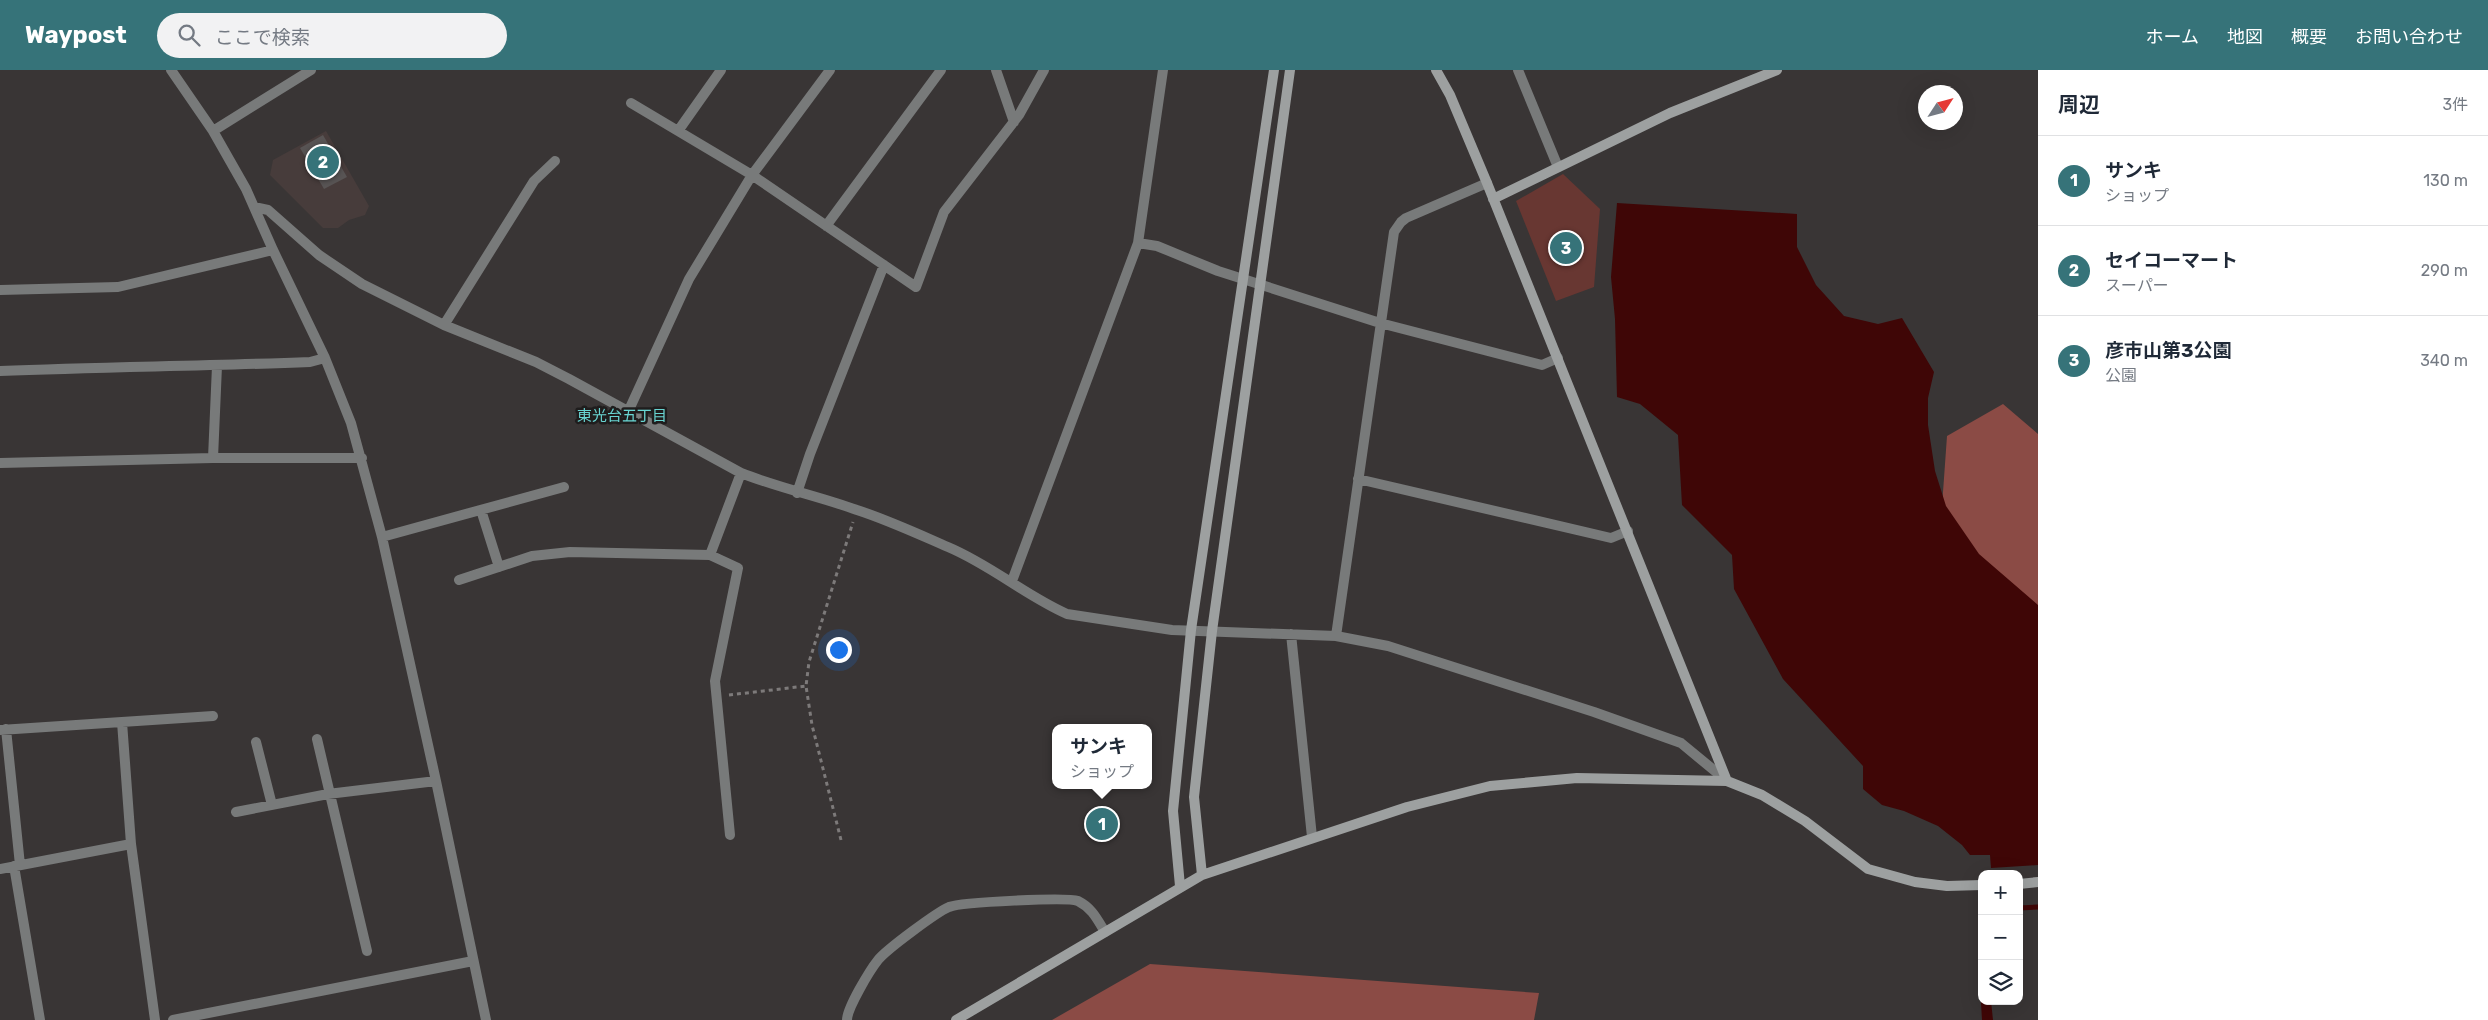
<!DOCTYPE html>
<html lang="ja">
<meta charset="utf-8">
<style>
:root{--surface:#fff;--page:#f2f2f3;--text:#1f2937;--muted:#747a83;--line:#e0e1e3;--accent:#367379}
body{margin:0;font-family:Rubik,"Noto Sans JP",sans-serif;background:var(--page);color:var(--text)}
.controls{position:absolute;right:15px;bottom:15px;display:grid;overflow:hidden;border-radius:10px;box-shadow:0 5px 20px #0002}
.controls button{width:45px;height:45px;display:grid;place-items:center;padding:0;border:0;border-bottom:1px solid var(--line);background:var(--surface);color:var(--text);font:25px sans-serif}
.compass{position:absolute;left:1918px;top:15px;width:45px;height:45px;border-radius:50%;background:var(--surface);box-shadow:0 5px 20px #0002;rotate:54deg}
.you{position:absolute;left:838px;top:579px;width:18px;height:18px;margin:-12px;border:4px solid #fff;border-radius:50%;background:#1a73e8;box-shadow:0 0 0 8px #1a73e833}
.badge{display:grid;place-items:center;width:32px;height:32px;border-radius:50%;background:var(--accent);color:#fff;font-size:16px;font-weight:700}
.pin{position:absolute;translate:-50% -50%;border:2px solid #fff;box-shadow:0 1px 5px #0006}
.popup{position:absolute;left:1052px;top:654px;width:100px;height:65px;box-sizing:border-box;display:grid;place-content:center;border-radius:10px;background:var(--surface);filter:drop-shadow(0 1px 4px #0005);font-size:16px;white-space:nowrap;color:var(--muted)}
.popup b{font-size:19px;color:var(--text)}
.popup::after{content:'';position:absolute;left:50%;top:100%;margin-left:-10px;border:10px solid transparent;border-top-color:var(--surface)}
.list{margin:0;padding:0;list-style:none}
h2{display:flex;justify-content:space-between;align-items:center;height:65px;margin:0;padding:0 20px;font-size:21px}
h2 small{font-size:16px;font-weight:400;color:var(--muted)}
.list li{display:grid;grid-template-columns:32px 1fr auto;gap:15px;align-items:center;box-sizing:border-box;height:90px;padding:0 20px;border-top:1px solid var(--line)}
.list b{display:block;font-size:19px;white-space:nowrap}
.list p{margin:0;font-size:16px;white-space:nowrap;color:var(--muted)}
.list em{font-size:16px;font-style:normal;color:var(--muted)}
.icon{flex:none;width:28px;height:28px;fill:none;stroke:currentColor;stroke-width:2;stroke-linecap:round;stroke-linejoin:round}
.map{position:relative;flex:none;width:2038px;height:950px;overflow:hidden}
header{display:flex;align-items:center;gap:30px;box-sizing:border-box;height:70px;padding:0 25px;background:var(--accent);color:#fff}
header strong{font-size:24px}
nav{display:flex;gap:28px;margin-inline-start:auto;font-size:18px}
.search{width:350px;height:45px;background:var(--page);display:flex;align-items:center;gap:12px;box-sizing:border-box;padding:0 18px;border-radius:28px;color:var(--muted);font-size:19px}
main{display:flex}
aside{flex:1;background:var(--surface)}
.map>svg:first-child{display:block}
</style>
<header>
<strong>Waypost</strong>
<div class="search"><svg class="icon" aria-label="search" viewBox="0 0 24 24"><circle cx="10" cy="10" r="6"/><path d="M15 15l6 6"/></svg>ここで検索</div>
<nav><a>ホーム</a><a>地図</a><a>概要</a><a>お問い合わせ</a></nav>
</header>
<main>
<div class="map">
<svg width="2038" height="950" viewBox="0 0 2038 950">
<rect width="100%" height="100%" fill="#393535"/>
<path fill="#473c3b" d="M 326,61 L 369,136 L 365,145 L 349,150 L 338,158 L 323,158 L 270,105 L 273,90 Z"/>
<path fill="#683732" d="M 1563,104 L 1600,139 L 1594,217 L 1556,231 L 1516,131 Z"/>
<path fill="#8b4b45" d="M 2003,334 L 2038,364 L 2038,564 L 1942,436 L 1947,366 Z
M 1150,894 L 1539,923 L 1534,950 L 1052,950 Z"/>
<path fill="#3f0606" d="M 1617,133 L 1797,144 L 1797,177 L 1816,215 L 1844,246 L 1878,254 L 1902,248 L 1934,302 L 1928,328 L 1928,355 L 1935,401 L 1946,436 L 1979,484 L 2038,535 L 2038,795 L 1991,798 L 1990,785 L 1970,785 L 1962,775 L 1938,756 L 1904,741 L 1882,735 L 1863,719 L 1863,696 L 1783,609 L 1734,519 L 1732,485 L 1682,435 L 1678,365 L 1640,334 L 1617,327 L 1615,249 L 1611,207 Z
M 1982,853 L 1982,931 L 1991,931 L 1993,950 L 1982,950 L 1980,916 Z"/>
<g fill="none" stroke-linecap="round" stroke-linejoin="round">
<path stroke="#3f0606" stroke-width="5" d="M 2019,838 L 2038,837"/>
</g>
<path fill="#585454" d="M 323,65 L 347,107 L 324,119 L 300,78 Z"/>
<g fill="none" stroke-linecap="round" stroke-linejoin="round">
<path stroke="#7d7a7a" stroke-width="3" stroke-dasharray="4 4" stroke-linecap="butt" d="M 729,625 L 806,616
M 841,770 L 812,655 L 806,616 L 809,592 L 853,452"/>
<path stroke="#787a7a" stroke-width="10" d="M 171,0 L 213,61 L 246,119 L 273,180 L 325,288 L 351,353 L 382,467 L 436,711 L 486,950
M 996,0 L 1014,52
M 1518,0 L 1558,97
M 631,33 L 752,105 L 916,217 L 944,142 L 1019,45 L 1044,0
M 213,61 L 311,0
M 678,61 L 721,0
M 254,137 L 268,140 L 319,185 L 362,214 L 444,255 L 536,292 L 569,309 L 741,403 C 779,418 818,426 857,440 C 888,450 918,464 948,477 C 991,495 1026,526 1067,544 L 1172,560 L 1336,566 L 1388,576 L 1594,642 L 1681,673 L 1727,711
M 826,156 L 941,0
M 1138,173 L 1157,176 L 1218,201 L 1380,253 L 1542,295 L 1558,288
M 0,220 L 118,217 L 273,180
M 444,255 L 534,111 L 555,91
M 0,301 C 103,297 207,296 310,292 L 325,288
M 628,342 L 689,209 L 752,105 L 830,0
M 213,388 L 217,296
M 0,393 L 213,388 L 362,388
M 1358,409 L 1611,468 L 1628,461
M 797,423 L 810,384 L 884,195
M 481,440 L 499,497
M 382,467 L 564,417
M 710,485 L 741,403
M 459,510 L 532,486 L 570,482 L 710,485 L 738,498 L 715,611 L 730,765
M 1012,511 L 1138,173 L 1163,0
M 1291,564 L 1312,767
M 1336,566 L 1394,162 L 1401,152 L 1406,148 L 1487,113
M 122,652 L 131,774 L 155,950
M 6,659 L 20,795
M 0,660 L 213,646
M 317,669 L 367,881
M 256,672 L 272,735
M 236,742 L 328,724 L 436,711
M 14,796 L 40,950
M 0,799 L 131,774
M 173,950 L 473,891
M 847,950 C 847,938 870,900 878,890 C 887,879 937,842 949,837 C 962,832 1067,827 1078,831 C 1092,838 1097,849 1105,862"/>
<path stroke="#9da0a0" stroke-width="10" d="M 1436,0 L 1450,25 L 1487,113 L 1727,711
M 1493,129 L 1670,43 L 1777,0
M 1202,805 L 1194,727 L 1212,561 L 1290,0
M 2019,814 L 2038,812
M 1180,816 L 1173,741 L 1191,560 L 1274,0
M 956,950 L 1202,805 L 1407,737 L 1490,716 L 1577,708 L 1727,711 L 1762,725 L 1805,751 L 1868,799 L 1915,812 L 1947,816 L 1982,815"/>
</g>
<g text-anchor="middle" dominant-baseline="central" stroke-width="5" stroke-linejoin="round" paint-order="stroke">
<g font-size="15" fill="#69d5d2" stroke="#1f1d1d">
<text x="622" y="346">東光台五丁目</text>
</g>
</g>
</svg>
<div class="controls">
<button>+</button>
<button>−</button>
<button><svg class="icon" aria-label="layers" viewBox="0 0 24 24"><path d="M12 4l9 5-9 5-9-5zM3 14l9 5 9-5"/></svg></button>
</div>
<svg class="compass" viewBox="-18 -18 36 36"><path d="M0-13l5 13h-10z" fill="#e53935"/><path d="M0 13l5-13h-10z" fill="#747a83"/></svg>
<div class="you"></div>
<div class="pin badge" style="left:1102px;top:754px">1</div>
<div class="popup"><b>サンキ</b>ショップ</div>
<div class="pin badge" style="left:323px;top:92px">2</div>
<div class="pin badge" style="left:1566px;top:178px">3</div>
</div>
<aside>
<h2>周辺<small>3件</small></h2>
<ul class="list">
<li><span class="badge">1</span><div><b>サンキ</b><p>ショップ</p></div><em>130 m</em></li>
<li><span class="badge">2</span><div><b>セイコーマート</b><p>スーパー</p></div><em>290 m</em></li>
<li><span class="badge">3</span><div><b>彦市山第3公園</b><p>公園</p></div><em>340 m</em></li>
</ul>
</aside>
</main>
